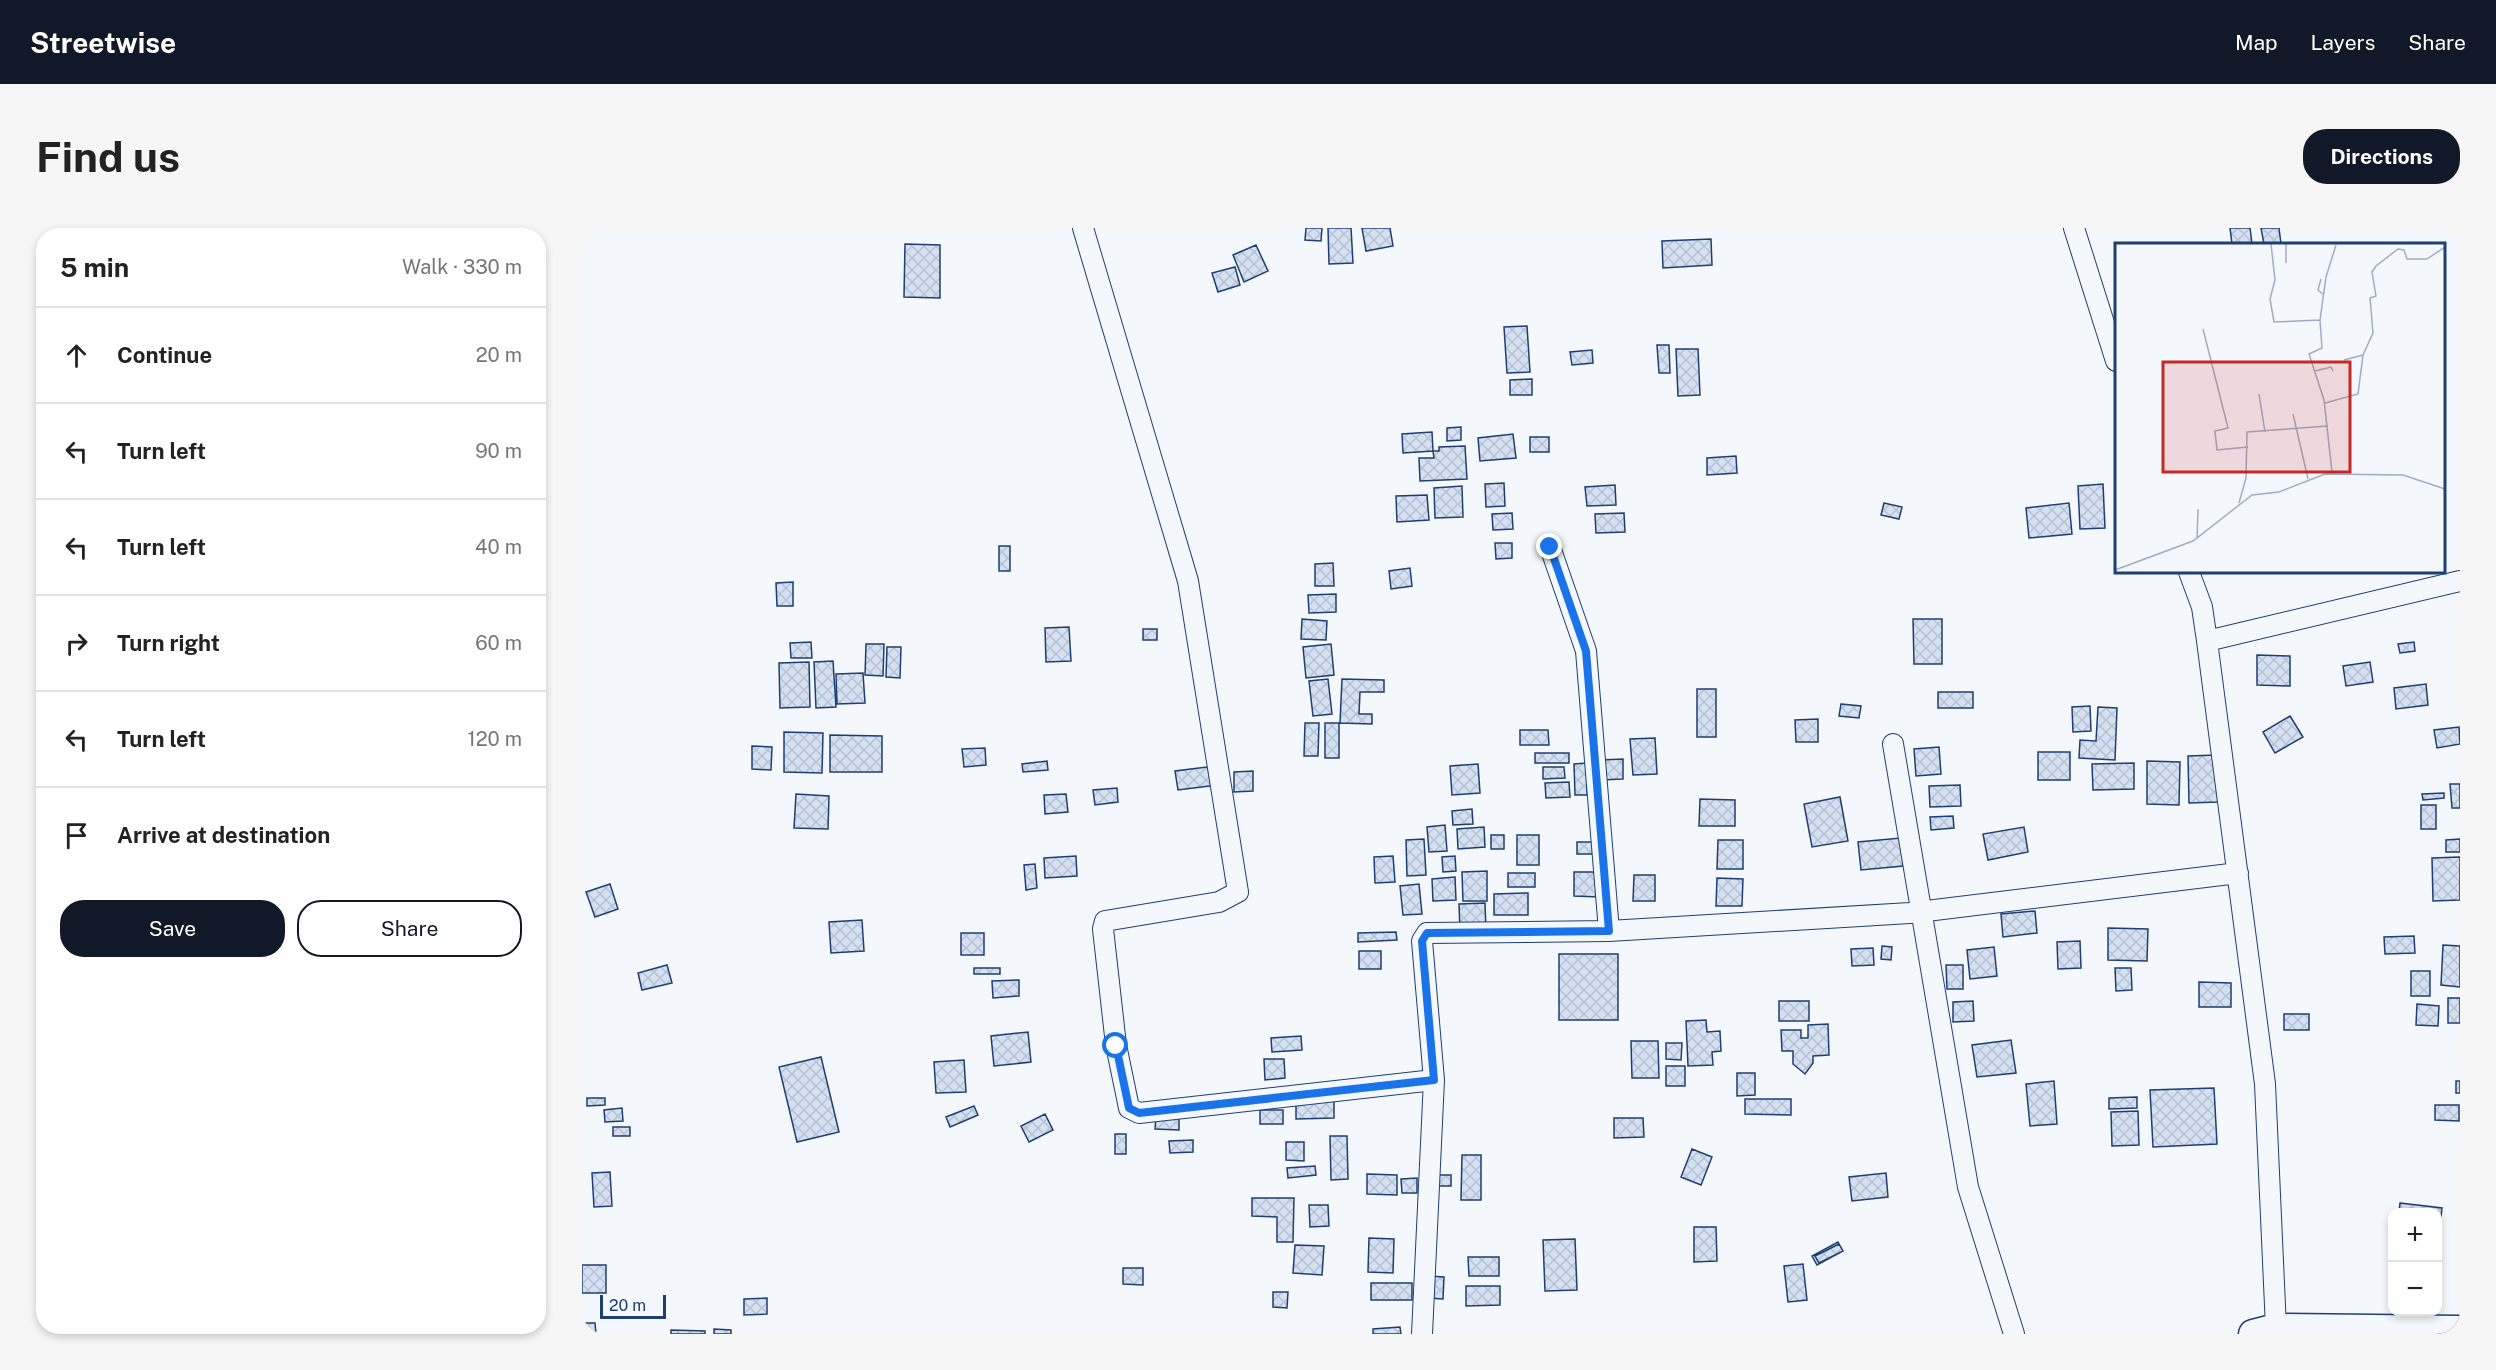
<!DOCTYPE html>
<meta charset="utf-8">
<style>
:root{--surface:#fff;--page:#f6f6f6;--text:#222;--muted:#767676;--line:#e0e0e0;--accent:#111827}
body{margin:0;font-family:"Public Sans",sans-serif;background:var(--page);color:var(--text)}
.controls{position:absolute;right:18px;bottom:18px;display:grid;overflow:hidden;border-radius:12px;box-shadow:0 3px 9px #0003}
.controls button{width:54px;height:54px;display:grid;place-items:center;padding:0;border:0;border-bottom:2px solid var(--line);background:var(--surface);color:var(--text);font:30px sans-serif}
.scale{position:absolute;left:18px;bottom:15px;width:66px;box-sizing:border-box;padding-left:6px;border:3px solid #1d3f73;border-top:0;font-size:16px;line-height:21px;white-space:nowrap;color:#1d3f73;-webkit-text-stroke:4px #f4f7fb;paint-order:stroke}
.stop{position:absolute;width:18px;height:18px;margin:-14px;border:4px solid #1a73e8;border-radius:50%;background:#fff}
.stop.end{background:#1a73e8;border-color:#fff;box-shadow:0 2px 6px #0008}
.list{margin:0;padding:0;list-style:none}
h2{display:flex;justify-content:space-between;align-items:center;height:78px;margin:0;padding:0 24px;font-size:26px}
h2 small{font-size:20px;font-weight:400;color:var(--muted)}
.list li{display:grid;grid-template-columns:39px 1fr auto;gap:18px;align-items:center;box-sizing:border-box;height:96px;padding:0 24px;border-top:2px solid var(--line)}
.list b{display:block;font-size:22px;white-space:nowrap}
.list em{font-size:20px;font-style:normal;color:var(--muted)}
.actions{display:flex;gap:12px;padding:18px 24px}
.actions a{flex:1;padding:14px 0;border:2px solid var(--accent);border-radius:24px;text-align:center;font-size:21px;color:var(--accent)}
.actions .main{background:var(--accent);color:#fff}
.icon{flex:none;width:33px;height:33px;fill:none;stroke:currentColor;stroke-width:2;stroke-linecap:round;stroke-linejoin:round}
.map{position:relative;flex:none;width:1878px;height:1106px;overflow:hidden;border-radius:24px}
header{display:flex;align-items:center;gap:36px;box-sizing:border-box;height:84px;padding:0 30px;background:var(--accent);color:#fff}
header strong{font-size:28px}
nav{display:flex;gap:33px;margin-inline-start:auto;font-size:21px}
.intro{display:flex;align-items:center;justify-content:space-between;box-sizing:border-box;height:144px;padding:0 36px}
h1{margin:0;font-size:42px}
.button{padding:15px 27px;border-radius:24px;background:var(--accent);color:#fff;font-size:21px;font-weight:700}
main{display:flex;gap:36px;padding:0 36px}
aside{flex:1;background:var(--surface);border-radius:24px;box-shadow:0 3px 9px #0003}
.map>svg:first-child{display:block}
</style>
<header>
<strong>Streetwise</strong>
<nav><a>Map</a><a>Layers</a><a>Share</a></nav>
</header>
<div class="intro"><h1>Find us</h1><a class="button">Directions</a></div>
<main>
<aside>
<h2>5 min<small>Walk · 330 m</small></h2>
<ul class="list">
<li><svg class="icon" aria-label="ahead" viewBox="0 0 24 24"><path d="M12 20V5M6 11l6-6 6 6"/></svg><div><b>Continue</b></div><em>20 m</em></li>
<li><svg class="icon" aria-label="left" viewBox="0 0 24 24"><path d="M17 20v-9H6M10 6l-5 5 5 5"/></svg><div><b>Turn left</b></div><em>90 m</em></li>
<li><svg class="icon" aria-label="left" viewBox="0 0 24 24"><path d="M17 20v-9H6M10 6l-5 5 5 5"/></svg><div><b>Turn left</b></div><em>40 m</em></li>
<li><svg class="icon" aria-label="right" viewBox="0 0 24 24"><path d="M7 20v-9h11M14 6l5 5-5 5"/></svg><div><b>Turn right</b></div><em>60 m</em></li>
<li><svg class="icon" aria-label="left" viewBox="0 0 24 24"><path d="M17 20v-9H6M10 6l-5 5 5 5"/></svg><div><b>Turn left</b></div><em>120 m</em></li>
<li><svg class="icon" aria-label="arrive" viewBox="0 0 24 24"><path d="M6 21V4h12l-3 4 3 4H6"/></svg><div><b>Arrive at destination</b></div></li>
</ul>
<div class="actions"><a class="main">Save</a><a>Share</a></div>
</aside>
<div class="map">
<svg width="1878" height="1106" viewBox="0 0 1878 1106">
<defs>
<pattern id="building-cross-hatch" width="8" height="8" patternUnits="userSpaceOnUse" patternTransform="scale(1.5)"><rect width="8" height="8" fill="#d5e0f0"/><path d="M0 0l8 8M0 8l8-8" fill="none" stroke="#b6c1d1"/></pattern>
</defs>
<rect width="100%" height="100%" fill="#f4f7fb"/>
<path fill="url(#building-cross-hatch)" stroke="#1d3f73" stroke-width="1.5" d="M 724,0 L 740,0 L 739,13 L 723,12 Z
M 746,0 L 769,0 L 771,35 L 747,36 Z
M 780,0 L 808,0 L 811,18 L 784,23 Z
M 1648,0 L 1668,0 L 1670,16 L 1650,16 Z
M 1679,0 L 1697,0 L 1699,16 L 1682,16 Z
M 1129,11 L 1130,37 L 1081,40 L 1080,13 Z
M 323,16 L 358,17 L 358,70 L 322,69 Z
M 674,17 L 686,43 L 662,54 L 651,27 Z
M 653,39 L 658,57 L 636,64 L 630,45 Z
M 945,98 L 948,144 L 925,145 L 922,99 Z
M 1075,117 L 1087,117 L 1088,145 L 1077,145 Z
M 1094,121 L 1116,121 L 1118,167 L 1096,168 Z
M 1010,122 L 1011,135 L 990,137 L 988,124 Z
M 950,151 L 950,167 L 928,167 L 928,152 Z
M 879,199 L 879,212 L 865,213 L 865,200 Z
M 850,204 L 851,223 L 821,225 L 820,206 Z
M 931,206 L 934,230 L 898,233 L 896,210 Z
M 948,209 L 967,209 L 967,224 L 948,224 Z
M 883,218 L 885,251 L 838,253 L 837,230 L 852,230 L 851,223 L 857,223 L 857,219 Z
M 1154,228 L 1155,245 L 1125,247 L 1125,230 Z
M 922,255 L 923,278 L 904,279 L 903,256 Z
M 1521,256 L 1523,300 L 1498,301 L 1496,258 Z
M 1033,257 L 1034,277 L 1005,278 L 1003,259 Z
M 880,258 L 881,289 L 853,290 L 852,260 Z
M 845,267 L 847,292 L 815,294 L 814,268 Z
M 1302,275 L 1320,279 L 1317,291 L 1299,287 Z
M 1487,275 L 1490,306 L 1447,310 L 1444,280 Z
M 930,285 L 931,301 L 911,302 L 910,286 Z
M 1042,285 L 1043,304 L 1014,305 L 1013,286 Z
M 913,315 L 930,315 L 930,330 L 914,331 Z
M 417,318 L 428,318 L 428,343 L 417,343 Z
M 751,335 L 752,358 L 733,358 L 733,336 Z
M 828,340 L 830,358 L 809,361 L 807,343 Z
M 211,354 L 211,378 L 195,378 L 194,355 Z
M 754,366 L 754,384 L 727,385 L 726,367 Z
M 720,391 L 745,393 L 744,412 L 719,411 Z
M 1331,391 L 1360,391 L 1360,436 L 1332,436 Z
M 487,399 L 489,433 L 464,434 L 463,400 Z
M 561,401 L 575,401 L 575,412 L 561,412 Z
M 229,414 L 230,430 L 209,430 L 208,415 Z
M 1832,414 L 1833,423 L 1818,425 L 1816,416 Z
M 284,416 L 302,416 L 301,448 L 283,447 Z
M 749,416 L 752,447 L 724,450 L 721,419 Z
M 305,419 L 319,419 L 318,450 L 304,449 Z
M 1675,427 L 1708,428 L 1708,458 L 1675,457 Z
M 251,433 L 254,479 L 234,480 L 232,434 Z
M 227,434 L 228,479 L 198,480 L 197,435 Z
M 1788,434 L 1791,454 L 1764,458 L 1761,438 Z
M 281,445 L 283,475 L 255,476 L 254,446 Z
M 746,451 L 750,486 L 731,488 L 727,453 Z
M 760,451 L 802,452 L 802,464 L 778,464 L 777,486 L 790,486 L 790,496 L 758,495 Z
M 1844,456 L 1846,477 L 1814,481 L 1812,460 Z
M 1115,461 L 1134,461 L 1134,509 L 1115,509 Z
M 1356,464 L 1391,464 L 1391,480 L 1356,480 Z
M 1259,476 L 1279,478 L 1277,490 L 1257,488 Z
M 1508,478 L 1509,503 L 1491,504 L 1490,479 Z
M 1516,479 L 1535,480 L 1533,532 L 1497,530 L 1498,512 L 1514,513 Z
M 1708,488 L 1721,509 L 1693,525 L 1681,504 Z
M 1236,491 L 1236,514 L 1214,514 L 1213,492 Z
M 723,495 L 737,495 L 736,528 L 722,528 Z
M 743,495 L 757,495 L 757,530 L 743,530 Z
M 1877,499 L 1878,516 L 1855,520 L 1852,502 Z
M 938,502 L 966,502 L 967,517 L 938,517 Z
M 202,504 L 241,505 L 240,545 L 202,544 Z
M 248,507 L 300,508 L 300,544 L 248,544 Z
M 1073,510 L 1075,546 L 1051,547 L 1048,511 Z
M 170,518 L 190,519 L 189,542 L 170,541 Z
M 1357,519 L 1359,546 L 1334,548 L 1332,521 Z
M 403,520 L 404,537 L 382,539 L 380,521 Z
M 1456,524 L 1488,524 L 1488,552 L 1456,552 Z
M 953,525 L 987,525 L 987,535 L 953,535 Z
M 1635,527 L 1636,574 L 1607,575 L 1606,528 Z
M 1041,531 L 1041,551 L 1018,552 L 1018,532 Z
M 465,533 L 466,542 L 441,544 L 440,536 Z
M 1565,533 L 1598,534 L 1597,577 L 1565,576 Z
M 1005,535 L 1005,567 L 993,567 L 992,536 Z
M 1552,535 L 1552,561 L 1511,562 L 1510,536 Z
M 896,536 L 898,565 L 870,567 L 868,538 Z
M 633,538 L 635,557 L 596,562 L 593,543 Z
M 961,539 L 982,539 L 983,550 L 961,551 Z
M 671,543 L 671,563 L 652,564 L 652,544 Z
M 987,554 L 988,569 L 964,570 L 963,555 Z
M 1868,556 L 1878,556 L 1878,580 L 1870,580 Z
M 1378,557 L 1379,578 L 1348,579 L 1347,558 Z
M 535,560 L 536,574 L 513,577 L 511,562 Z
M 1862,565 L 1862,570 L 1841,572 L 1840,566 Z
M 214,566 L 247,568 L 246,601 L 212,600 Z
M 484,566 L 486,584 L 463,586 L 462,567 Z
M 1258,569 L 1266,613 L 1230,619 L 1222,576 Z
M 1118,571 L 1153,572 L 1153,598 L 1117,598 Z
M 1839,577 L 1854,577 L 1854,601 L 1839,601 Z
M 890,581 L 891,596 L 871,597 L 870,583 Z
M 1371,588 L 1372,600 L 1349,602 L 1348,589 Z
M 863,597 L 865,623 L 847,624 L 845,599 Z
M 902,599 L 903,619 L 876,621 L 875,601 Z
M 1442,599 L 1446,624 L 1406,632 L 1401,606 Z
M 909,607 L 922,607 L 922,621 L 909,621 Z
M 935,607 L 957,607 L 957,637 L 935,637 Z
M 1319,610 L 1321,638 L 1279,642 L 1276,614 Z
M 842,611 L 844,647 L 825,648 L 824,612 Z
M 1878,611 L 1878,624 L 1864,624 L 1864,612 Z
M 1136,612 L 1161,612 L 1161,641 L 1135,641 Z
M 995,614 L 1018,614 L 1017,626 L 995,626 Z
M 494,628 L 495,648 L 463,650 L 462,630 Z
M 811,628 L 813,654 L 793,655 L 792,629 Z
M 873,628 L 874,643 L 861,644 L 860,629 Z
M 1878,629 L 1878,672 L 1851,673 L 1850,630 Z
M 453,636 L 455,660 L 444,662 L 442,637 Z
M 905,643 L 905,673 L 881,673 L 880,644 Z
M 992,644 L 1017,644 L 1017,669 L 992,668 Z
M 926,645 L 953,645 L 953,659 L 926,659 Z
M 1052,647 L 1073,647 L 1073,673 L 1051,673 Z
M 873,649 L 874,672 L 851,673 L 850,651 Z
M 1135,650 L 1161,651 L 1160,678 L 1134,678 Z
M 28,656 L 36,681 L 13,689 L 4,664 Z
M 837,656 L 840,686 L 821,687 L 818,658 Z
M 946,665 L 946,687 L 912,687 L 912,666 Z
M 903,675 L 904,702 L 878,703 L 877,676 Z
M 1453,683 L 1455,705 L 1421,709 L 1419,686 Z
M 280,692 L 282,723 L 249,725 L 247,694 Z
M 1526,700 L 1566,701 L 1565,733 L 1526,732 Z
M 814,704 L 815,712 L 776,714 L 776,705 Z
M 379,705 L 402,705 L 402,727 L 379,727 Z
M 1832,708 L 1833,725 L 1803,726 L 1802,709 Z
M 1498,713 L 1499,740 L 1476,741 L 1475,714 Z
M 1861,717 L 1878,718 L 1878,759 L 1859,757 Z
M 1300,718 L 1310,719 L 1309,732 L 1299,731 Z
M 1412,719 L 1415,748 L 1388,751 L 1385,722 Z
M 1291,720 L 1292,737 L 1270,738 L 1269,721 Z
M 777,723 L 799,723 L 799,741 L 777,741 Z
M 977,726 L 1036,726 L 1036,792 L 977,792 Z
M 85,737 L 90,755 L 60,762 L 56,745 Z
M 1364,737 L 1381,737 L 1381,761 L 1365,761 Z
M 392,740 L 418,740 L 418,746 L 392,746 Z
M 1533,740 L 1549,740 L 1550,762 L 1534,763 Z
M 1829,743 L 1848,743 L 1848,768 L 1829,768 Z
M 437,752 L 437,768 L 411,770 L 410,753 Z
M 1617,754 L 1649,755 L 1649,779 L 1617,779 Z
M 1866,770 L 1878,770 L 1878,795 L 1866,795 Z
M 1197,773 L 1227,773 L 1227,793 L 1197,793 Z
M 1391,773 L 1392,793 L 1371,794 L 1371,774 Z
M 1835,776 L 1857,778 L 1856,798 L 1834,797 Z
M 1702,786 L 1727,786 L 1727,802 L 1702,802 Z
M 1124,792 L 1125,804 L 1138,803 L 1139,823 L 1130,824 L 1131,837 L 1106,838 L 1104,793 Z
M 1246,796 L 1247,827 L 1231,828 L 1231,835 L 1223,846 L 1211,836 L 1211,823 L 1200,823 L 1199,802 L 1219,802 L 1219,810 L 1226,810 L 1226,797 Z
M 446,804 L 449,834 L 412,838 L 409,808 Z
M 719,808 L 720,822 L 690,824 L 689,810 Z
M 1429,812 L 1434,845 L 1395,849 L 1390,817 Z
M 1049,813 L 1076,813 L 1077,850 L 1050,850 Z
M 1084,815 L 1100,815 L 1099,832 L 1084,831 Z
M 239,829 L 257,904 L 215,914 L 197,839 Z
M 682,831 L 702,831 L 703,850 L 683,852 Z
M 382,832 L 384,864 L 354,865 L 352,834 Z
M 1084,838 L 1103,838 L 1103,858 L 1084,858 Z
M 1155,845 L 1173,845 L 1173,867 L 1155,868 Z
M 1472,853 L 1475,896 L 1448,898 L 1444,856 Z
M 1874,853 L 1878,853 L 1878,865 L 1874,865 Z
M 1632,860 L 1635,916 L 1571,919 L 1568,862 Z
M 1555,869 L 1555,880 L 1527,881 L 1527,870 Z
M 5,870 L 23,870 L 23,877 L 5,878 Z
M 1163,871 L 1209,871 L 1209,887 L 1163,886 Z
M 752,872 L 752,890 L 714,891 L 714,873 Z
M 1853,877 L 1877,877 L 1877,893 L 1853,892 Z
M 392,878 L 396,887 L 368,899 L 364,889 Z
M 40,880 L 41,893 L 23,894 L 22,882 Z
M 678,882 L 701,882 L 701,896 L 678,896 Z
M 1556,883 L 1557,917 L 1530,918 L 1529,884 Z
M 463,886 L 471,902 L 447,914 L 439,898 Z
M 574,889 L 597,890 L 597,902 L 573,901 Z
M 1032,890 L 1061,890 L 1062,909 L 1032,910 Z
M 31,899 L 48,899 L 48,908 L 31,908 Z
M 533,906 L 544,906 L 544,926 L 533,926 Z
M 748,908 L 765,908 L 766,951 L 749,952 Z
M 611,912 L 611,924 L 588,925 L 587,913 Z
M 704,914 L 722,914 L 722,933 L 704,932 Z
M 1110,921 L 1130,929 L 1119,957 L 1099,949 Z
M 880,927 L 899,927 L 899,972 L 879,972 Z
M 733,938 L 734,947 L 706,950 L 705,940 Z
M 28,944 L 30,978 L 12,979 L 10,945 Z
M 1304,945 L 1306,969 L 1270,973 L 1267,949 Z
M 785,946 L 815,947 L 815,967 L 785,966 Z
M 851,947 L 869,947 L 869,958 L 851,958 Z
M 835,950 L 835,965 L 820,965 L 819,951 Z
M 670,970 L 712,970 L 711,1014 L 695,1014 L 695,989 L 670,988 Z
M 1818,975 L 1860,980 L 1856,1017 L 1856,984 L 1817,984 Z
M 727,977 L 746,977 L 747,998 L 728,999 Z
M 1112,999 L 1134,999 L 1135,1033 L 1112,1034 Z
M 787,1010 L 812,1011 L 811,1045 L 786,1044 Z
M 993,1011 L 995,1062 L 963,1063 L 961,1012 Z
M 1256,1014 L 1261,1023 L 1235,1037 L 1230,1028 Z
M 1257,1016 L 1261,1023 L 1237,1035 L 1233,1028 Z
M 713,1017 L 742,1018 L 740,1047 L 711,1045 Z
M 886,1029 L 917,1029 L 917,1048 L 887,1048 Z
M 1221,1036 L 1225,1072 L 1206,1074 L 1202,1038 Z
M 0,1037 L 24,1037 L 24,1065 L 0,1065 Z
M 541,1040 L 561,1040 L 561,1057 L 541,1056 Z
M 847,1048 L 862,1049 L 861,1071 L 846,1070 Z
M 789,1055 L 830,1055 L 830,1072 L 789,1072 Z
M 884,1058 L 918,1058 L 918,1077 L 884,1078 Z
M 691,1064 L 706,1064 L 705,1080 L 691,1079 Z
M 185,1070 L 185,1086 L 162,1087 L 162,1071 Z
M 0,1095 L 13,1095 L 14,1106 L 0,1106 Z
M 818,1099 L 819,1106 L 791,1106 L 791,1101 Z
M 132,1101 L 149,1102 L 149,1106 L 132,1106 Z
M 89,1102 L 123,1103 L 123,1106 L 89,1106 Z"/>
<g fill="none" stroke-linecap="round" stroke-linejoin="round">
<defs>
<path id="street" d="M 501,0 L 606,353 L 656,664 L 637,674 L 523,693 L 521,701 L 534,817 L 547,880 L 557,885 L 852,852
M 1492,0 L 1534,133
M 968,319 L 1004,423 L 1027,703
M 1607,344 L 1620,379 L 1625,413 L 1683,856 L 1694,1100
M 1625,413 L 1878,353
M 1311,516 L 1386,959 L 1432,1106
M 840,1106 L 852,852 L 840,713 L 845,705 L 1027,703 L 1328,685 L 1656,645"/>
<path id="secondary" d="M 1671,1106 L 1694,1100 L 1878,1102"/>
</defs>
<use href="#street" stroke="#1d3f73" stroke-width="22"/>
<use href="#secondary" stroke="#1d3f73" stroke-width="31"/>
<use href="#street" stroke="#f4f7fb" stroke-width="20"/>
<use href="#secondary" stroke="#f4f7fb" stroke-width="28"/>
</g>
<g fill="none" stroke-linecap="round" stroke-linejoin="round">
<path stroke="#1a73e8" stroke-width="8" d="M 534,818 L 547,880 L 557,885 L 852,852 L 840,713 L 845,705 L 1027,703 L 1004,423 L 968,319"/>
</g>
<g transform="translate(1533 15)">
<rect width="330" height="330" fill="#f4f7fb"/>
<path fill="none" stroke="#9eadc5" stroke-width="1.5" d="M 156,1 L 160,37 L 155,56 L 159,79 L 205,77M 171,1 L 171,20M 206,36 L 203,47 L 209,52M 88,86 L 113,185 L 100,188 L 102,207 L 133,204M 229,117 L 248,112M 200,128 L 216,124 L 218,128M 144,151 L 150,189M 210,160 L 243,151 L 248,112 L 258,90 L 255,55 L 261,53 L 257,29 L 261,23 L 283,6 L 289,7 L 292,16 L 312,16 L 330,4M 178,171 L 193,236M 217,229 L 209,157 L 194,111 L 207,105 L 205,77 L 211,34 L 221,2M 124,260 L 131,235 L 132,189 L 213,183M 82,296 L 83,266M 0,327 L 78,298 L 137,252 L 164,249 L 210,231 L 288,232 L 330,246"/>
<path fill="#c62828" fill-opacity="0.15" stroke="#c62828" stroke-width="3" d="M 48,119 L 235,119 L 235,229 L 48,229 Z"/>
<rect width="330" height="330" fill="none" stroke="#1d3f73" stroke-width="3"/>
</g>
</svg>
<div class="controls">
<button>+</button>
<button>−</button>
</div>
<div class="scale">20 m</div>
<div class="stop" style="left:534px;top:818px"></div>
<div class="stop end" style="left:968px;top:319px"></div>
</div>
</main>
